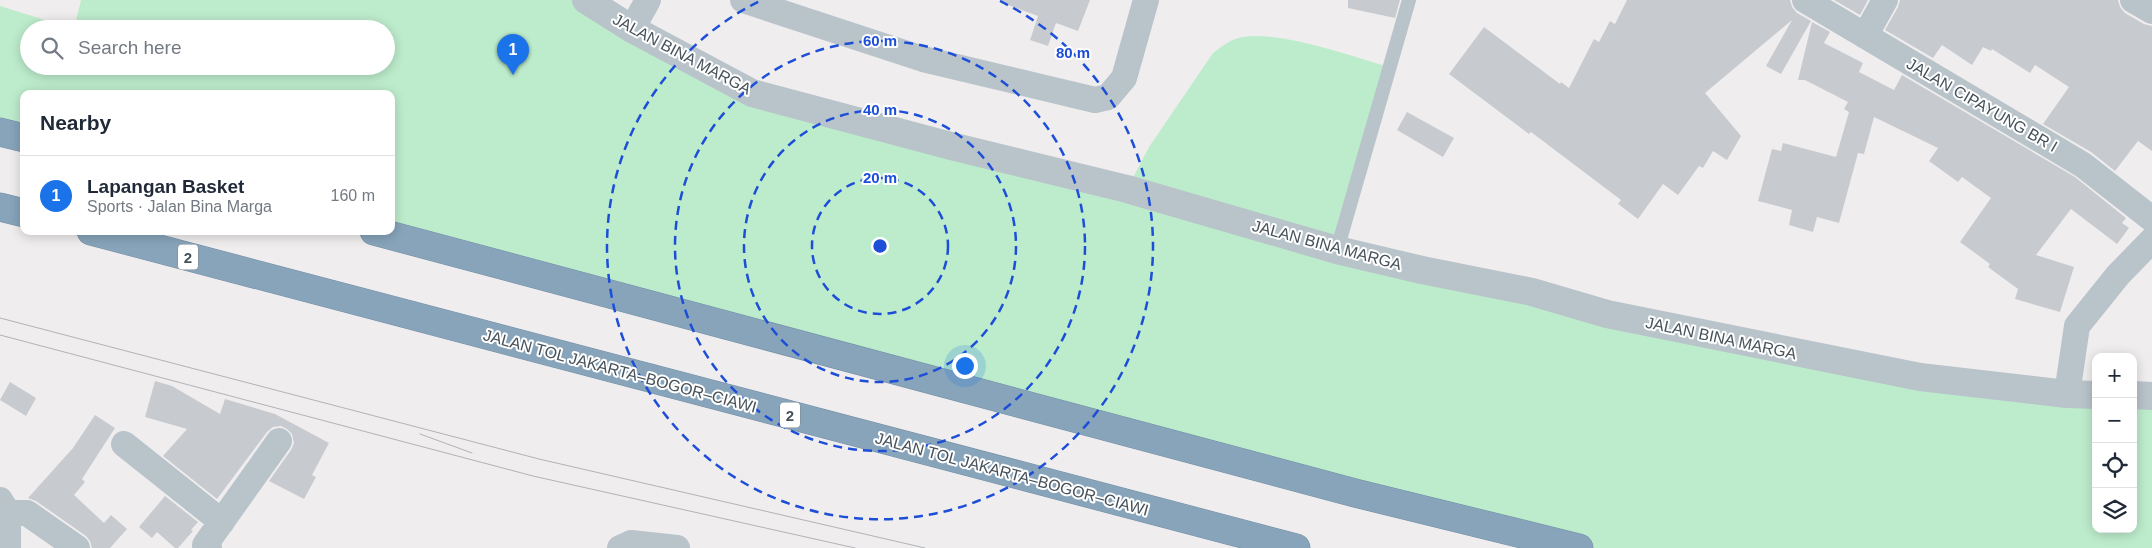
<!DOCTYPE html>
<meta charset="utf-8">
<style>
:root{--surface:#fff;--page:#f6f6f7;--text:#1f2937;--muted:#747a83;--line:#e0e1e3;--accent:#1a73e8}
body{margin:0;font-family:Helvetica,sans-serif;background:var(--page);color:var(--text)}
.controls{position:absolute;right:15px;bottom:15px;display:grid;overflow:hidden;border-radius:10px;box-shadow:0 2px 12px #0003}
.controls button{width:45px;height:45px;display:grid;place-items:center;padding:0;border:0;border-bottom:1px solid var(--line);background:var(--surface);color:var(--text);font:25px sans-serif}
.you{position:absolute;left:964px;top:365px;width:18px;height:18px;margin:-12px;border:4px solid #fff;border-radius:50%;background:#1a73e8;box-shadow:0 0 0 8px #1a73e833}
.badge{display:grid;place-items:center;width:32px;height:32px;border-radius:50%;background:var(--accent);color:#fff;font-size:16px;font-weight:700}
.pin{position:absolute;translate:-50% -41px;filter:drop-shadow(0 1px 2px #0008)}
.pin::after{content:'';position:absolute;top:26px;width:18px;height:15px;background:inherit;clip-path:polygon(0 0,100% 0,50% 100%)}
.list{margin:0;padding:0;list-style:none}
h2{display:flex;justify-content:space-between;align-items:center;height:65px;margin:0;padding:0 20px;font-size:21px}
h2 small{font-size:16px;font-weight:400;color:var(--muted)}
.list li{display:grid;grid-template-columns:32px 1fr auto;gap:15px;align-items:center;box-sizing:border-box;height:80px;padding:0 20px;border-top:1px solid var(--line)}
.list b{display:block;font-size:19px;white-space:nowrap}
.list p{margin:0;font-size:16px;white-space:nowrap;color:var(--muted)}
.list em{font-size:16px;font-style:normal;color:var(--muted)}
.icon{flex:none;width:28px;height:28px;fill:none;stroke:currentColor;stroke-width:2;stroke-linecap:round;stroke-linejoin:round}
.map{position:relative;flex:none;width:2152px;height:548px;overflow:hidden}
.search{position:absolute;background:var(--surface);box-shadow:0 2px 12px #0003;left:20px;top:20px;width:375px;height:55px;display:flex;align-items:center;gap:12px;box-sizing:border-box;padding:0 18px;border-radius:28px;color:var(--muted);font-size:19px}
.panel{position:absolute;background:var(--surface);box-shadow:0 2px 12px #0003;left:20px;top:90px;width:375px;height:145px;border-radius:10px}
.map>svg:first-child{display:block}
</style>
<div class="map">
<svg width="2152" height="548" viewBox="0 0 2152 548">
<rect width="100%" height="100%" fill="#f0edee"/>
<path fill="#bdeccc" fill-rule="evenodd" d="M 81,0 L 589,0 L 752,93 L 1127,189 L 1149,147 L 1213,53 C 1222,46 1231,39 1243,37 C 1281,31 1350,56 1389,67 L 1337,250 L 1773,349 L 2096,391 L 2096,529 L 2133,529 L 2133,393 L 2152,395 L 2152,548 L 1579,548 L 391,231 L 391,94 L 24,94 L 24,138 L 0,132 L 0,6 L 74,29 ZM 29,29 L 386,29 L 386,66 L 29,66 Z"/>
<path fill="#c7cbd0" d="M 1000,0 L 1090,0 L 1078,31 L 1056,23 L 1048,46 L 1030,40 L 1038,16 L 1000,2 Z
M 1348,0 L 1400,0 L 1395,18 L 1348,8 Z
M 1627,0 L 1790,0 L 1792,7 L 1797,13 L 1811,21 L 1781,74 L 1766,66 L 1792,20 L 1705,93 L 1741,136 L 1727,160 L 1713,151 L 1703,168 L 1699,166 L 1678,195 L 1663,184 L 1638,219 L 1618,204 L 1621,200 L 1531,132 L 1529,134 L 1449,74 L 1484,27 L 1560,84 L 1561,82 L 1569,88 L 1594,39 L 1599,42 L 1610,21 L 1615,24 Z
M 1834,0 L 1868,0 L 1860,15 Z
M 1900,0 L 2118,0 L 2120,7 L 2125,13 L 2144,24 L 2152,26 L 2152,151 L 2138,141 L 2115,171 L 2091,152 L 2043,124 L 2069,87 L 2035,65 L 2030,73 L 1992,49 L 1991,51 L 1983,47 L 1972,65 L 1942,45 L 1933,58 L 1885,30 L 1898,7 Z
M 1812,22 L 1830,32 L 1824,43 L 1863,63 L 1859,72 L 1894,90 L 1902,75 L 2075,177 L 2126,218 L 2122,223 L 2129,228 L 2117,244 L 2071,209 L 2036,255 L 2074,267 L 2060,312 L 2015,299 L 2018,289 L 1988,267 L 1990,264 L 1960,242 L 1991,198 L 1962,177 L 1958,182 L 1929,161 L 1938,148 L 1874,117 L 1864,154 L 1858,153 L 1839,223 L 1817,217 L 1813,232 L 1789,225 L 1792,210 L 1758,201 L 1772,149 L 1781,151 L 1783,143 L 1836,157 L 1849,112 L 1844,109 L 1848,102 L 1805,80 L 1798,80 Z
M 1407,112 L 1454,138 L 1443,157 L 1397,130 Z
M 155,381 L 172,386 L 220,414 L 225,399 L 275,414 L 329,443 L 312,475 L 316,477 L 304,499 L 269,481 L 291,450 L 294,443 L 292,434 L 287,429 L 281,426 L 273,427 L 267,432 L 217,499 L 163,456 L 187,429 L 145,417 Z
M 10,382 L 36,398 L 26,416 L 0,400 Z
M 95,415 L 115,428 L 82,479 L 85,482 L 74,495 L 104,523 L 111,515 L 127,529 L 110,548 L 92,548 L 90,541 L 86,536 L 36,501 L 28,498 L 73,448 Z
M 165,496 L 198,522 L 191,530 L 193,531 L 178,548 L 175,548 L 157,532 L 152,538 L 139,527 Z"/>
<g fill="none" stroke-linecap="round" stroke-linejoin="round">
<defs>
<path id="motorway" d="M 0,132 L 24,138
M 0,207 L 24,213
M 91,231 L 1296,548
M 374,231 L 1355,493 L 1579,548"/>
</defs>
<use href="#motorway" stroke="#738fa6" stroke-width="29"/>
<path stroke="#b9c3ca" stroke-width="14" d="M 1337,250 L 1409,0"/>
<path stroke="#b9c3ca" stroke-width="26" d="M 743,0 L 923,59 L 1095,100 L 1108,97 L 1124,78 L 1146,0
M 1805,0 L 2083,165 L 2152,219
M 2133,0 L 2152,11
M 632,29 L 648,0
M 1865,36 L 1885,0
M 2067,394 L 2077,326 L 2118,275 L 2152,240
M 124,444 L 222,522
M 0,500 L 8,513 L 8,548
M 8,513 L 27,513 L 77,548
M 209,548 L 205,545 L 279,441
M 620,548 L 631,543 L 677,548"/>
<path stroke="#b9c3ca" stroke-width="28" d="M 586,0 L 632,29 L 752,93 L 951,146 L 1127,189 L 1337,250 L 1422,270 L 1532,292 L 1607,314 L 1920,377 L 2067,394 L 2096,395
M 2133,395 L 2152,396"/>
<use href="#motorway" stroke="#87a4ba" stroke-width="28"/>
<path stroke="#b0b3b7" stroke-width="1" d="M 0,318 L 539,459 L 925,548
M 0,335 L 533,476 L 855,548
M 420,434 L 472,453"/>
</g>
<g fill="none" stroke="#1d4ed8" stroke-width="2.5" stroke-dasharray="9 6">
<circle cx="880" cy="246" r="68"/>
<circle cx="880" cy="246" r="136"/>
<circle cx="880" cy="246" r="205"/>
<path d="M1000 1A273 273 0 1 1 760 1"/>
</g>
<g text-anchor="middle" dominant-baseline="central" stroke-width="4" stroke-linejoin="round" paint-order="stroke">
<g fill="#fff" stroke="#7e868c" stroke-width="1">
<rect x="178" y="244.5" width="20" height="25" rx="4"/>
<rect x="780" y="402.5" width="20" height="25" rx="4"/>
</g>
<g font-size="15" font-weight="bold" fill="#47525a">
<text x="188" y="257">2</text>
<text x="790" y="415">2</text>
</g>
<g font-size="16" fill="#47525a" stroke="#fff">
<text transform="translate(682 54) rotate(28)">JALAN BINA MARGA</text>
<text transform="translate(1982 105) rotate(30)">JALAN CIPAYUNG BR I</text>
<text transform="translate(1327 245) rotate(15)">JALAN BINA MARGA</text>
<text transform="translate(1721 338) rotate(12)">JALAN BINA MARGA</text>
<text transform="translate(620 371) rotate(15)">JALAN TOL JAKARTA–BOGOR–CIAWI</text>
<text transform="translate(1012 474) rotate(15)">JALAN TOL JAKARTA–BOGOR–CIAWI</text>
</g>
</g>
<circle cx="880" cy="246" r="8" fill="#1d4ed8" stroke="#fff" stroke-width="2.5"/>
<g font-size="15" text-anchor="middle" font-weight="bold" fill="#1d4ed8" stroke="#fff" stroke-width="4" stroke-linejoin="round" paint-order="stroke">
<text x="880" y="46">60 m</text>
<text x="1073" y="58">80 m</text>
<text x="880" y="115">40 m</text>
<text x="880" y="183">20 m</text>
</g>
</svg>
<div class="controls">
<button>+</button>
<button>−</button>
<button><svg class="icon" aria-label="locate" viewBox="0 0 24 24"><circle cx="12" cy="12" r="6"/><path d="M12 2v4M12 18v4M2 12h4M18 12h4"/></svg></button>
<button><svg class="icon" aria-label="layers" viewBox="0 0 24 24"><path d="M12 4l9 5-9 5-9-5zM3 14l9 5 9-5"/></svg></button>
</div>
<div class="you"></div>
<div class="pin badge" style="left:513px;top:75px">1</div>
<div class="search"><svg class="icon" aria-label="search" viewBox="0 0 24 24"><circle cx="10" cy="10" r="6"/><path d="M15 15l6 6"/></svg>Search here</div>
<section class="panel">
<h2>Nearby<small></small></h2>
<ul class="list">
<li><span class="badge">1</span><div><b>Lapangan Basket</b><p>Sports · Jalan Bina Marga</p></div><em>160 m</em></li>
</ul>
</section>
</div>
